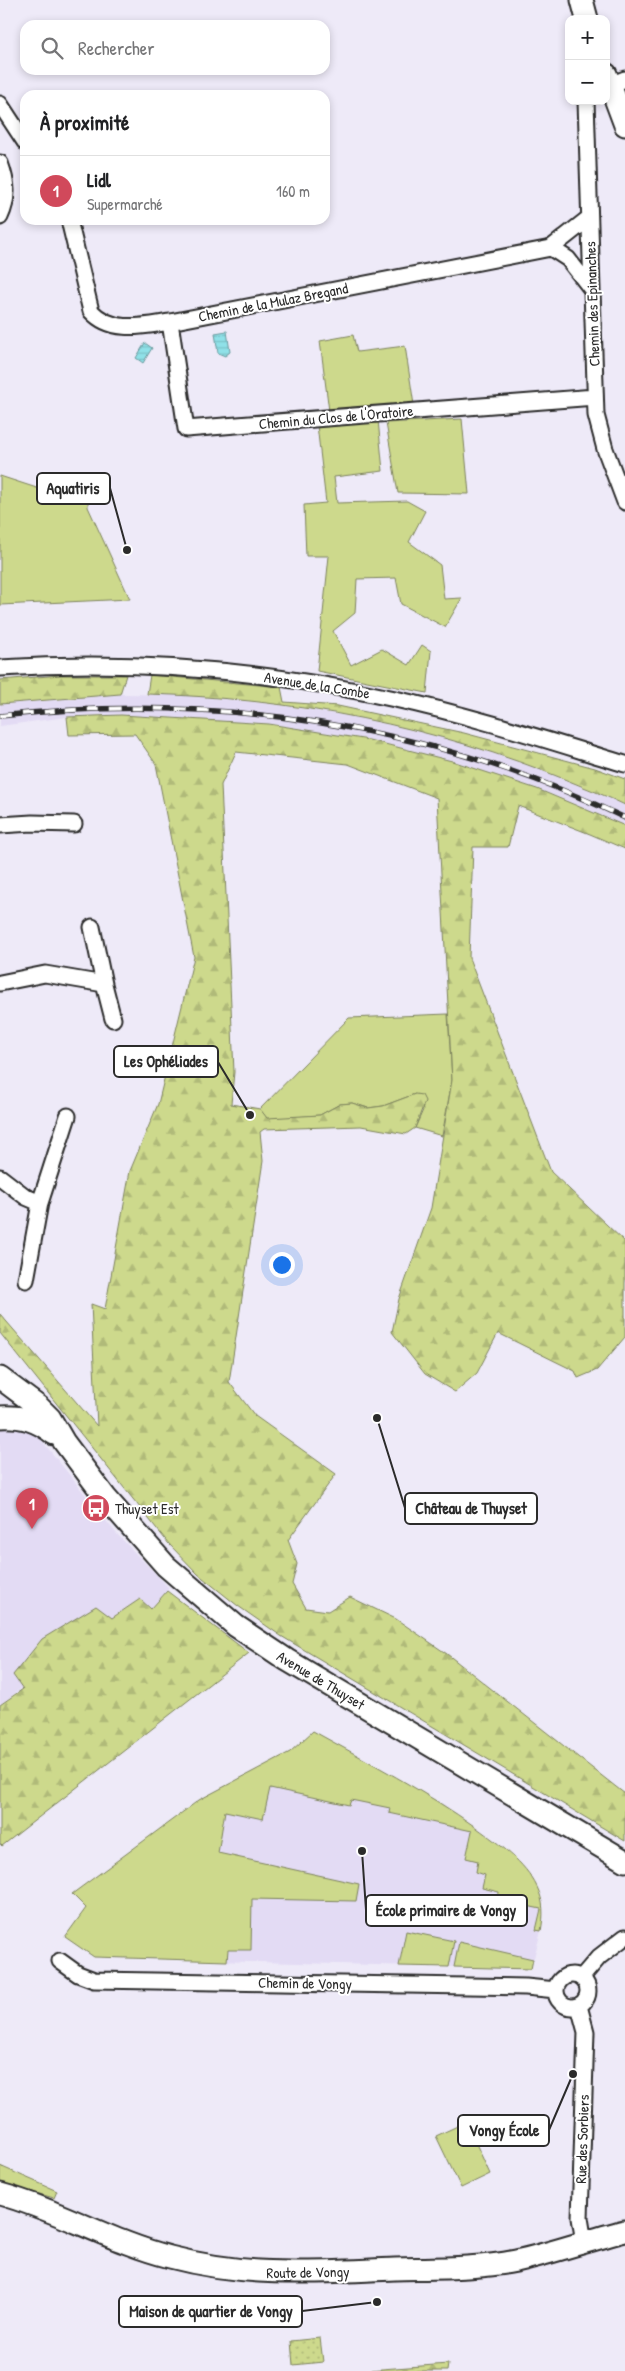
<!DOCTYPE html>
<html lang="fr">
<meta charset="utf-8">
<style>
:root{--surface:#fff;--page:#f6f6f6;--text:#202124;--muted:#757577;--line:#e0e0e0;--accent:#d1495b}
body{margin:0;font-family:"Patrick Hand",sans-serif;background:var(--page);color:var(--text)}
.controls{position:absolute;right:15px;top:15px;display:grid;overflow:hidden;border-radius:10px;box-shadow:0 2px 8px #0003}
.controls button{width:45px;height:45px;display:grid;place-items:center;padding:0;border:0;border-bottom:1px solid var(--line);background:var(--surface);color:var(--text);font:25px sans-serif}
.you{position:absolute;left:281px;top:1264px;width:18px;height:18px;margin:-12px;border:4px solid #fff;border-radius:50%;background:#1a73e8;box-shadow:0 0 0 8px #1a73e833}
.badge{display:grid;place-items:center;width:32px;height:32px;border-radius:50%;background:var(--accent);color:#fff;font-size:16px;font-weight:700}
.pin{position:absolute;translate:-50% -41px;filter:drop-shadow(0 1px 2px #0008)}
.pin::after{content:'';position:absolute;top:26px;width:18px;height:15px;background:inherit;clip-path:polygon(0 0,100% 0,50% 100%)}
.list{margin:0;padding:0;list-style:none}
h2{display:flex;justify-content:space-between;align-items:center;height:65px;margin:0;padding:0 20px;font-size:21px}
h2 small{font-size:16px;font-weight:400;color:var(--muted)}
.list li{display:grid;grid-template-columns:32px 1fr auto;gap:15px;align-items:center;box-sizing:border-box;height:70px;padding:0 20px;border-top:1px solid var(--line)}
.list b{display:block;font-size:19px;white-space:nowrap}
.list p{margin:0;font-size:16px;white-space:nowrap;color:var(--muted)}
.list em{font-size:16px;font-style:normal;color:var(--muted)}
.icon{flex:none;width:28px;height:28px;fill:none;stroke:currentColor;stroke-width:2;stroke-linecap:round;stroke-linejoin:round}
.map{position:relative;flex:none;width:625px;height:2371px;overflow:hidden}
.search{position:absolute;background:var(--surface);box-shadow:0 2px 8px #0003;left:20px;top:20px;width:310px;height:55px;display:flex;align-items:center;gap:12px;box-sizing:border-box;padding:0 18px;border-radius:15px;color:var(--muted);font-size:19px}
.panel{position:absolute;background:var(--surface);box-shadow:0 2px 8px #0003;left:20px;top:90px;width:310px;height:135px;border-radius:15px}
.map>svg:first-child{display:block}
</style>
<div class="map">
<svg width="625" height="2371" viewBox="0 0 625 2371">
<defs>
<pattern id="forest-firs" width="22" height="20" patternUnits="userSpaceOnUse" patternTransform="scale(1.25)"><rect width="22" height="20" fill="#cdd98c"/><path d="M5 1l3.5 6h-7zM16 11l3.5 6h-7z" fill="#b0ba79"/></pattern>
<pattern id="park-dots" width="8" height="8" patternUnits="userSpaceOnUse" patternTransform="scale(1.25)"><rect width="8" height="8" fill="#cdd98c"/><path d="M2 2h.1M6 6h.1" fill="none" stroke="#b0ba79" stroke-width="1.8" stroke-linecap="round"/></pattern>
<pattern id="water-rules" width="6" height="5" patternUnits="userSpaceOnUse" patternTransform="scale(1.25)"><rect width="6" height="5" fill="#8fe1e8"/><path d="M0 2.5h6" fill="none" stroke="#7cc1c7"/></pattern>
</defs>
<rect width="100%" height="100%" fill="#eeeaf8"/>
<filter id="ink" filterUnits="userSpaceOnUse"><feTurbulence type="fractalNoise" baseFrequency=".02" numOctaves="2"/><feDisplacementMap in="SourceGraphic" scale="10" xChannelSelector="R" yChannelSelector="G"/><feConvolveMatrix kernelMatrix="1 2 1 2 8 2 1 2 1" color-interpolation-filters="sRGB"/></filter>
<g filter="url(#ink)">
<path fill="#e3dbf4" d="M 120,694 L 183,695 L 274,704 L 374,720 L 459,741 L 542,770 L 625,805 L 625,826 L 537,789 L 452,761 L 369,740 L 269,724 L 121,715 L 67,717 L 0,726 L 0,704 Z
M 0,1428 L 21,1429 L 39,1437 L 116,1533 L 169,1588 L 151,1609 L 140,1599 L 112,1618 L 0,1705 Z
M 313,1731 L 443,1804 L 491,1838 L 517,1861 L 537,1887 L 543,1909 L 541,1931 L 531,1969 L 215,1961 L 218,1848 L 225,1811 L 199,1800 L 290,1752 Z"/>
<path fill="#cdd98c" stroke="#7c825c" d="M 353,335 L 357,352 L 405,346 L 414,405 L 329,411 L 320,341 Z
M 462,419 L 469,494 L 398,493 L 386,423 Z
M 378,420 L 383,471 L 334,477 L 337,503 L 407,501 L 425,511 L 409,542 L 440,565 L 444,599 L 462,598 L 445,627 L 401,604 L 396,578 L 357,579 L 355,613 L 333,631 L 351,665 L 382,649 L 409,665 L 422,645 L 431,651 L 427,693 L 317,671 L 329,556 L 306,556 L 304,505 L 326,503 L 317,425 Z
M 0,476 L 58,495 L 67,478 L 88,484 L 88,507 L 130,599 L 0,605 Z
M 448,1014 L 452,1080 L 442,1136 L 415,1128 L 423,1110 L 415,1094 L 383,1106 L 368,1108 L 352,1103 L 340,1104 L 320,1115 L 267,1119 L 260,1109 L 349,1018 Z
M 313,1731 C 369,1762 425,1791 477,1828 C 499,1844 525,1862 537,1887 C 544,1901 544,1916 541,1931 L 536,1930 L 541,1909 L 498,1900 L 499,1892 L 482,1888 L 485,1875 L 476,1872 L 478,1861 L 466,1858 L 472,1831 L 389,1813 L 390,1808 L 351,1800 L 349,1805 L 270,1788 L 263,1819 L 225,1811 L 218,1853 L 359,1884 L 356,1901 L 252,1899 L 251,1950 L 228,1950 L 227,1961 L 94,1957 L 65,1937 L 86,1908 L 72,1894 L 199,1800 L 290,1752 Z
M 406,1931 L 454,1941 L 449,1967 L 399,1966 Z
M 459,1942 L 533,1959 L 531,1969 L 454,1967 Z
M 466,2122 L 490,2174 L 461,2188 L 436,2136 Z
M 0,2166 L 57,2191 L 54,2198 L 0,2183 Z"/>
<path fill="url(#forest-firs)" stroke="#7c825c" d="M 61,675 L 126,675 L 120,694 L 0,704 L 0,680 Z
M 150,675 L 281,687 L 284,702 L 338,706 L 464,733 L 595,768 L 625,779 L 625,805 C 607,796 588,789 569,781 C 436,726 291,698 147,694 Z
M 121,715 L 269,724 L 369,740 L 452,761 L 537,789 L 625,826 L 625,849 L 590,834 L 518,806 L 508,847 L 473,847 L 469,958 L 551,1172 L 625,1242 L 625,1337 L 597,1370 L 578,1378 L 575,1371 L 498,1333 L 477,1373 L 455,1392 L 425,1374 L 392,1332 L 399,1299 L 431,1208 L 452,1080 L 437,798 L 348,764 L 236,752 L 221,785 L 234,1072 L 231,1104 L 260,1109 L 267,1118 L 320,1115 L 340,1104 L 352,1103 L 368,1108 L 383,1106 L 415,1094 L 422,1095 L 425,1101 L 415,1128 L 406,1134 L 361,1126 L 264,1129 L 260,1132 L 263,1161 L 229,1382 L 255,1416 L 336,1474 L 288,1540 L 297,1564 L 292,1584 L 306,1608 L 328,1611 L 350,1597 L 396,1619 L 447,1654 L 625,1794 L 625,1841 L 281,1636 L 238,1606 L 198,1574 L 169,1544 L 0,1333 L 0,1314 L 97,1426 L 91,1304 L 105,1309 L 130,1171 L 158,1104 L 194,957 L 156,764 L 135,734 L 69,735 L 67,717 Z
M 167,1591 L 249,1653 L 2,1846 L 0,1844 L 0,1705 L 23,1689 L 13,1675 L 42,1639 L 96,1606 L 112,1618 L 140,1599 L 151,1609 Z
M 448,2364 L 447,2371 L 355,2371 Z"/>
<path fill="url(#park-dots)" stroke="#7c825c" d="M 320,2338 L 323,2362 L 293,2365 L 291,2341 Z"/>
<path fill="url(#water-rules)" stroke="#67989c" d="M 227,331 L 230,352 L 225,356 L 218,353 L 215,333 Z
M 145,343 L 152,348 L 143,363 L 136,358 Z"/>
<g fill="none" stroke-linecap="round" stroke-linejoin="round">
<defs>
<path id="street" d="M 610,85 L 625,79
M 586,101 L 596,415 L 605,449 L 625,502
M 0,104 L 25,142
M 0,163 C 7,182 9,198 0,217
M 69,220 L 91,311 C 112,334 143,326 170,322 L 551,248 L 589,218
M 551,248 L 568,259 L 592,290
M 170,322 L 186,429 L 595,397
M 0,668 C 133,659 266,670 395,699 C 473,716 549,741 625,764
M 0,825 L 32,823 L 74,824
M 0,983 L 45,974 L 104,984 L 92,927
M 104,984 L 113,1019
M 0,1177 L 26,1197 L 40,1203 L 68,1116
M 26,1280 L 40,1203
M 60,1961 L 78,1974 L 94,1980 L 526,1987 L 556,1990
M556 1991a16 16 0 1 1 32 0a16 16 0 1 1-32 0Z
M 581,1978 L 599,1957 L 625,1937
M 579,2006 L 586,2032 L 580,2218 L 584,2242"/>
<path id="secondary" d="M 582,0 L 587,19
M 606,74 L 625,125
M 0,1378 L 39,1407 L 50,1418 L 64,1442 L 106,1498 L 166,1566 L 236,1626 L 287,1660 L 625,1861
M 0,1417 C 22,1416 37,1420 54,1434
M 0,2194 C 59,2210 111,2242 170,2257 C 250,2278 314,2272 395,2269 C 435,2268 477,2269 516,2261 C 553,2253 588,2240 625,2231"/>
</defs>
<use href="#street" stroke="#2b2b2b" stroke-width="19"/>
<use href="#secondary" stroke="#2b2b2b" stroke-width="25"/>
<use href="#street" stroke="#fff" stroke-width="15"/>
<use href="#secondary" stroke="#fff" stroke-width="21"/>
<defs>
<path id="rail" d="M 0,716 C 214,692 431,724 625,818"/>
</defs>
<use href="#rail" stroke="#2b2b2b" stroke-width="5.5"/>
<use href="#rail" stroke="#fff" stroke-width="4" stroke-dasharray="11" stroke-linecap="butt"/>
</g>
</g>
<defs>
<symbol id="bus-disc" viewBox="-11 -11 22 22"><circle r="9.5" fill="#d1495b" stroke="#fff"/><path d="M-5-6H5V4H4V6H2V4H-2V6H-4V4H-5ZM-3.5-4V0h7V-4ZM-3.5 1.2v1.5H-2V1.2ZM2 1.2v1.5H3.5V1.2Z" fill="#fff"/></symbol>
</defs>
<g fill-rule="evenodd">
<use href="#bus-disc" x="80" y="1492" width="32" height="32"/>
</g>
<g text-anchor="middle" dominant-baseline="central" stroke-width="4" stroke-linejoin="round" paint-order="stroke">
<g font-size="15" fill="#2b2b2b" stroke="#fff">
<text transform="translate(273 302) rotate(-11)">Chemin de la Mulaz Bregand</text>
<text transform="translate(592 304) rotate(-92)">Chemin des Epinanches</text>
<text transform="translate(336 417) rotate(-5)">Chemin du Clos de l'Oratoire</text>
<text transform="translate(317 685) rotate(9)">Avenue de la Combe</text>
<text transform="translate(321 1680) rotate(31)">Avenue de Thuyset</text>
<text transform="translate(305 1983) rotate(1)">Chemin de Vongy</text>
<text transform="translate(582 2139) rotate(-88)">Rue des Sorbiers</text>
<text transform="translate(308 2272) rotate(-1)">Route de Vongy</text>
</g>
<g font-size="15" fill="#2b2b2b" stroke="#fff" text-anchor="start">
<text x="115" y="1508">Thuyset Est</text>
</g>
</g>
<path fill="none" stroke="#2b2b2b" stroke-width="2" d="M127 550L110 488M250 1115L218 1062M377 1418L405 1508M362 1851L366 1910M573 2074L549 2130M377 2302L302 2311"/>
<g fill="#2b2b2b" stroke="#fff" stroke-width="2">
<circle cx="127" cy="550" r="5"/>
<circle cx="250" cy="1115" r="5"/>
<circle cx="377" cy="1418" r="5"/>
<circle cx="362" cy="1851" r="5"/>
<circle cx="573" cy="2074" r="5"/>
<circle cx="377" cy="2302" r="5"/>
</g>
<g fill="#fff" stroke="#2b2b2b" stroke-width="2">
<rect x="37" y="473" width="73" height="31" rx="5"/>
<rect x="114" y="1046" width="104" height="31" rx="5"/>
<rect x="405" y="1493" width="132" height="31" rx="5"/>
<rect x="366" y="1895" width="161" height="31" rx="5"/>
<rect x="458" y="2115" width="91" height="31" rx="5"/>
<rect x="119" y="2296" width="183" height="31" rx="5"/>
</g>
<g font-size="16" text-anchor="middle" font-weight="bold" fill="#2b2b2b">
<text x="73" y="494">Aquatiris</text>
<text x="166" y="1067">Les Ophéliades</text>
<text x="471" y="1514">Château de Thuyset</text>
<text x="446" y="1916">École primaire de Vongy</text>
<text x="504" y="2136">Vongy École</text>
<text x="211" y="2317">Maison de quartier de Vongy</text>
</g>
</svg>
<div class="controls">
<button>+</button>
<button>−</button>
</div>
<div class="you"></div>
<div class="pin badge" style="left:32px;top:1529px">1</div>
<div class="search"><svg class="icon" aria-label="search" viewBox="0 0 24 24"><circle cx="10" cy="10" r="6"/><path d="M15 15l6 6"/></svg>Rechercher</div>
<section class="panel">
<h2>À proximité<small></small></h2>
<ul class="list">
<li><span class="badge">1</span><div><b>Lidl</b><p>Supermarché</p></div><em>160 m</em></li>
</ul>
</section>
</div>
